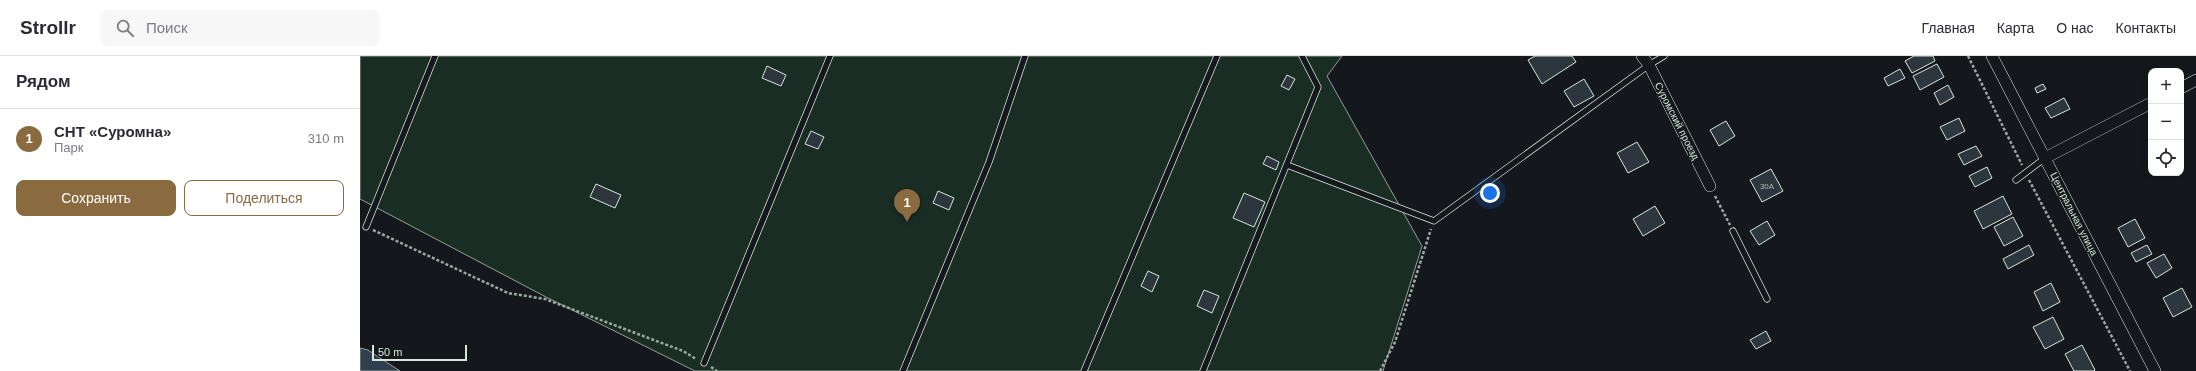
<!DOCTYPE html>
<html lang="ru">
<meta charset="utf-8">
<style>
:root{--surface:#fff;--page:#f7f7f7;--text:#2b2b33;--muted:#7c7c81;--line:#e1e1e2;--accent:#8a6a3f}
body{margin:0;font-family:Arial,sans-serif;background:var(--page);color:var(--text)}
.controls{position:absolute;right:12px;top:12px;display:grid;overflow:hidden;border-radius:8px;box-shadow:0 2px 6px #0003}
.controls button{width:36px;height:36px;display:grid;place-items:center;padding:0;border:0;border-bottom:1px solid var(--line);background:var(--surface);color:var(--text);font:20px sans-serif}
.scale{position:absolute;left:12px;bottom:10px;width:95px;box-sizing:border-box;padding-left:4px;border:2px solid #d8e6dc;border-top:0;font-size:11px;line-height:14px;white-space:nowrap;color:#d8e6dc;-webkit-text-stroke:3px #14181c;paint-order:stroke}
.you{position:absolute;left:1130px;top:137px;width:14px;height:14px;margin:-10px;border:3px solid #fff;border-radius:50%;background:#1a73e8;box-shadow:0 0 0 6px #1a73e833}
.badge{display:grid;place-items:center;width:26px;height:26px;border-radius:50%;background:var(--accent);color:#fff;font-size:13px;font-weight:700}
.pin{position:absolute;translate:-50% -33px;filter:drop-shadow(0 1px 2px #0008)}
.pin::after{content:'';position:absolute;top:21px;width:14px;height:12px;background:inherit;clip-path:polygon(0 0,100% 0,50% 100%)}
.list{margin:0;padding:0;list-style:none}
h2{display:flex;justify-content:space-between;align-items:center;height:52px;margin:0;padding:0 16px;font-size:17px}
h2 small{font-size:13px;font-weight:400;color:var(--muted)}
.list li{display:grid;grid-template-columns:26px 1fr auto;gap:12px;align-items:center;box-sizing:border-box;height:60px;padding:0 16px;border-top:1px solid var(--line)}
.list b{display:block;font-size:15px;white-space:nowrap}
.list p{margin:0;font-size:13px;white-space:nowrap;color:var(--muted)}
.list em{font-size:13px;font-style:normal;color:var(--muted)}
.actions{display:flex;gap:8px;padding:12px 16px}
.actions a{flex:1;padding:9px 0;border:1px solid var(--accent);border-radius:8px;text-align:center;font-size:14px;color:var(--accent)}
.actions .main{background:var(--accent);color:#fff}
.icon{flex:none;width:22px;height:22px;fill:none;stroke:currentColor;stroke-width:2;stroke-linecap:round;stroke-linejoin:round}
.map{position:relative;flex:none;width:1836px;height:315px;overflow:hidden}
header{display:flex;align-items:center;gap:24px;box-sizing:border-box;height:56px;padding:0 20px;background:var(--surface);border-bottom:1px solid var(--line)}
header strong{font-size:19px}
nav{display:flex;gap:22px;margin-inline-start:auto;font-size:14px}
.search{width:280px;height:36px;background:var(--page);display:flex;align-items:center;gap:10px;box-sizing:border-box;padding:0 14px;border-radius:8px;color:var(--muted);font-size:15px}
main{display:flex}
aside{flex:1;background:var(--surface)}
.map>svg:first-child{display:block}
</style>
<header>
<strong>Strollr</strong>
<div class="search"><svg class="icon" aria-label="search" viewBox="0 0 24 24"><circle cx="10" cy="10" r="6"/><path d="M15 15l6 6"/></svg>Поиск</div>
<nav><a>Главная</a><a>Карта</a><a>О нас</a><a>Контакты</a></nav>
</header>
<main>
<aside>
<h2>Рядом<small></small></h2>
<ul class="list">
<li><span class="badge">1</span><div><b>СНТ «Суромна»</b><p>Парк</p></div><em>310 m</em></li>
</ul>
<div class="actions"><a class="main">Сохранить</a><a>Поделиться</a></div>
</aside>
<div class="map">
<svg width="1836" height="315" viewBox="0 0 1836 315">
<rect width="100%" height="100%" fill="#14181c"/>
<path fill="#1a2d24" stroke="#939e99" d="M 0,0 L 982,0 L 967,20 L 1062,190 L 1023,315 L 335,315 L 186,241 L 0,143 Z"/>
<path fill="#2f3f4d" stroke="#939e99" d="M 0,292 L 8,294 L 40,315 L 0,315 Z"/>
<path fill="#2c363c" stroke="#d8e6dc" d="M 1175,0 L 1212,0 L 1216,6 L 1182,28 L 1168,4 Z
M 1554,0 L 1573,0 L 1575,5 L 1552,17 L 1545,5 Z
M 1577,8 L 1584,21 L 1560,34 L 1553,20 Z
M 407,10 L 426,19 L 421,30 L 402,22 Z
M 1540,13 L 1545,22 L 1528,30 L 1524,22 Z
M 927,19 L 935,23 L 929,34 L 921,30 Z
M 1224,23 L 1234,40 L 1214,51 L 1204,35 Z
M 1683,28 L 1686,33 L 1677,37 L 1675,32 Z
M 1588,29 L 1594,41 L 1580,49 L 1574,37 Z
M 1704,42 L 1710,53 L 1691,62 L 1685,52 Z
M 1599,62 L 1605,75 L 1587,84 L 1580,71 Z
M 1366,65 L 1375,80 L 1359,90 L 1350,74 Z
M 451,75 L 464,81 L 458,93 L 445,88 Z
M 1277,86 L 1289,106 L 1268,117 L 1257,97 Z
M 1616,90 L 1622,100 L 1604,109 L 1598,98 Z
M 907,100 L 919,106 L 916,114 L 903,108 Z
M 1627,111 L 1632,122 L 1615,131 L 1609,120 Z
M 1411,113 L 1423,135 L 1402,146 L 1390,124 Z
M 236,128 L 261,139 L 255,152 L 230,141 Z
M 578,135 L 594,142 L 589,154 L 573,147 Z
M 884,137 L 905,146 L 894,171 L 873,162 Z
M 1643,140 L 1652,158 L 1623,173 L 1614,155 Z
M 1295,150 L 1305,167 L 1283,180 L 1273,163 Z
M 1653,161 L 1663,180 L 1644,190 L 1634,171 Z
M 1775,163 L 1785,182 L 1768,191 L 1758,172 Z
M 1407,165 L 1415,179 L 1399,189 L 1390,175 Z
M 1669,189 L 1674,199 L 1648,213 L 1643,203 Z
M 1787,189 L 1792,198 L 1776,206 L 1771,197 Z
M 1804,198 L 1812,212 L 1796,222 L 1787,207 Z
M 788,215 L 799,220 L 792,236 L 781,230 Z
M 1691,227 L 1700,246 L 1683,255 L 1674,236 Z
M 1822,232 L 1832,251 L 1813,261 L 1803,242 Z
M 844,234 L 859,240 L 852,257 L 837,250 Z
M 1693,261 L 1704,283 L 1685,293 L 1673,271 Z
M 1406,275 L 1411,285 L 1396,293 L 1390,284 Z
M 1722,289 L 1735,314 L 1734,315 L 1714,315 L 1705,298 Z"/>
<g fill="none" stroke-linecap="round" stroke-linejoin="round">
<defs>
<path id="lane" d="M 927,109 L 1074,165 L 1289,9 L 1304,0
M 1656,124 L 1685,102
M 6,171 L 75,0
M 1373,175 L 1407,243
M 344,307 L 470,0
M 543,315 L 629,106 L 665,0
M 724,315 L 857,0
M 843,315 L 958,31 L 942,0"/>
<path id="street" d="M 1282,0 L 1289,9 L 1350,130
M 1632,0 L 1795,315
M 1821,32 L 1836,24
M 1685,102 L 1791,47"/>
</defs>
<use href="#lane" stroke="#d8e6dc" stroke-width="7"/>
<use href="#street" stroke="#d8e6dc" stroke-width="12"/>
<path stroke="#9da8a2" stroke-width="2.5" stroke-dasharray="3 2" stroke-linecap="butt" d="M 1608,0 L 1662,109
M 1669,124 L 1770,315
M 1355,140 L 1370,169
M 13,174 L 148,237 L 185,243 L 323,295 L 336,303
M 351,311 L 357,315
M 1020,315 L 1035,286 L 1071,173"/>
<use href="#lane" stroke="#14181c" stroke-width="5.5"/>
<use href="#street" stroke="#14181c" stroke-width="11"/>
</g>
<g text-anchor="middle" dominant-baseline="central" stroke-width="3" stroke-linejoin="round" paint-order="stroke">
<g font-size="8" fill="#adbab4">
<text x="1407" y="130">30А</text>
</g>
<g font-size="10" fill="#d8e6dc" stroke="#14181c">
<text transform="translate(1317 65) rotate(63)">Суромский проезд</text>
<text transform="translate(1714 158) rotate(63)">Центральная улица</text>
</g>
</g>
</svg>
<div class="controls">
<button>+</button>
<button>−</button>
<button><svg class="icon" aria-label="locate" viewBox="0 0 24 24"><circle cx="12" cy="12" r="6"/><path d="M12 2v4M12 18v4M2 12h4M18 12h4"/></svg></button>
</div>
<div class="scale">50 m</div>
<div class="you"></div>
<div class="pin badge" style="left:547px;top:166px">1</div>
</div>
</main>
